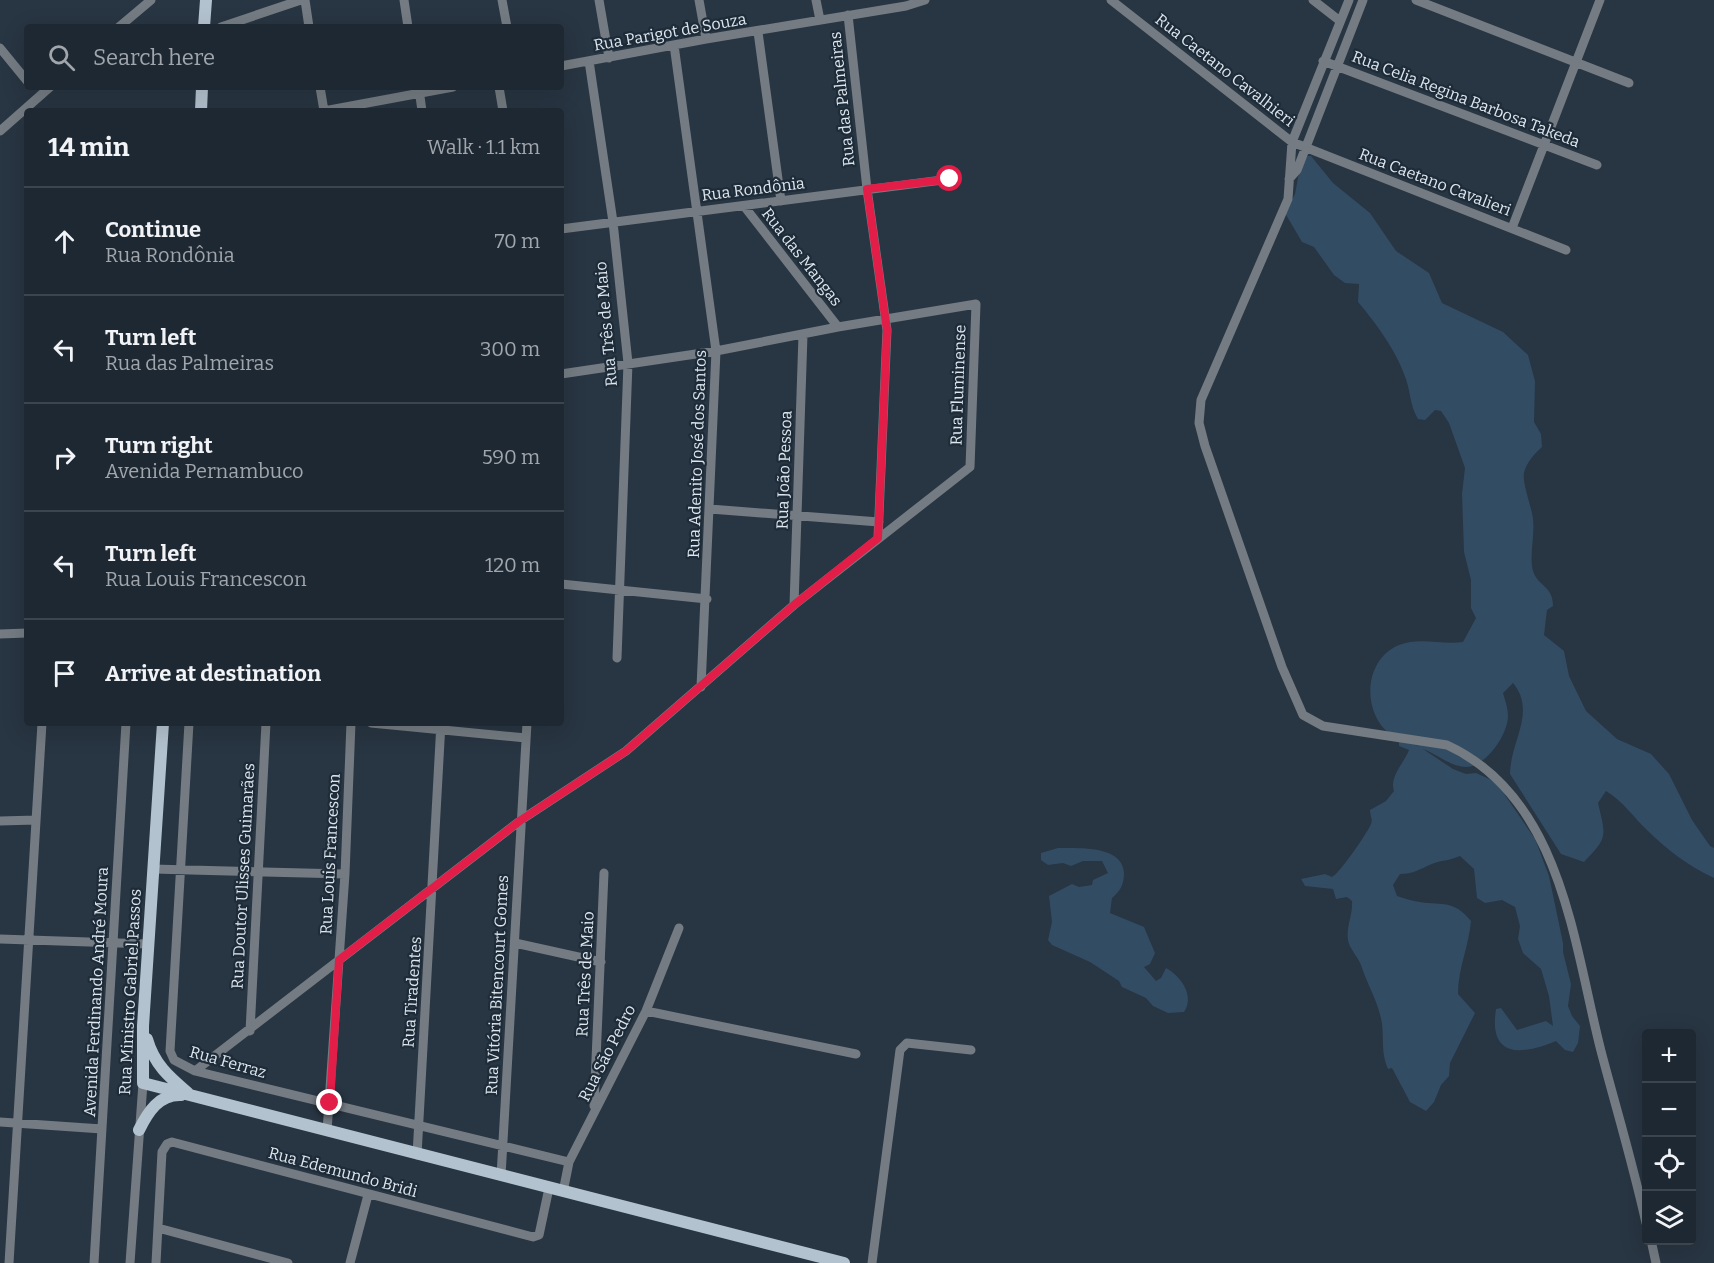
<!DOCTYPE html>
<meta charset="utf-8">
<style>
:root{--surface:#1e2832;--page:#2b343e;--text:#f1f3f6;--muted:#a1a6ac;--line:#3c444d}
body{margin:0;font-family:Bitter,serif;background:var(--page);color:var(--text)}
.controls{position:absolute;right:18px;bottom:18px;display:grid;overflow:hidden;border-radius:6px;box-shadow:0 6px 24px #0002}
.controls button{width:54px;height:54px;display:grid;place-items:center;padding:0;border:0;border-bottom:2px solid var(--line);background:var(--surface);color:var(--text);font:30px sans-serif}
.stop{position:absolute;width:18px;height:18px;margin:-14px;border:4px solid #e11d48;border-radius:50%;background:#fff}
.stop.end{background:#e11d48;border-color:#fff;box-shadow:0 2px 6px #0008}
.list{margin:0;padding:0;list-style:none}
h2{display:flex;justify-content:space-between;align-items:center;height:78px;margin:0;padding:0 24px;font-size:26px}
h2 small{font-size:20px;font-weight:400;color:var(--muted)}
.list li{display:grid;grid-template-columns:39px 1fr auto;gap:18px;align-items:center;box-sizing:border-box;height:108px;padding:0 24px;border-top:2px solid var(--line)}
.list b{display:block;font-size:22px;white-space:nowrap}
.list p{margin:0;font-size:20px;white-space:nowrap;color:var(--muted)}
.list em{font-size:20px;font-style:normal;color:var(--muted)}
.icon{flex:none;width:33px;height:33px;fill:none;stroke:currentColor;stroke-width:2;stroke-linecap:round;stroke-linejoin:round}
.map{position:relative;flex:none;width:1714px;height:1263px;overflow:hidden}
.search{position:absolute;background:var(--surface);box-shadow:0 6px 24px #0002;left:24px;top:24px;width:540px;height:66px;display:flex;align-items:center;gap:15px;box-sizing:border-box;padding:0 21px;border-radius:6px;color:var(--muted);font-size:22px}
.panel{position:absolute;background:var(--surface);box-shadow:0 6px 24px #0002;left:24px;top:108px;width:540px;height:618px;border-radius:6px}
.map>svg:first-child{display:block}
</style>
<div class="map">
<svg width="1714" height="1263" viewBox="0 0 1714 1263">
<rect width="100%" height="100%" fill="#283542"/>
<path fill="#324c63" d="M 1304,156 L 1311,156 L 1333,183 L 1370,213 L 1396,251 L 1429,273 L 1442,303 L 1503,332 L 1528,355 L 1535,381 L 1534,422 L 1541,434 L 1542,447 C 1535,453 1526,463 1524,473 C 1522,483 1532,508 1533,519 C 1535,536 1529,556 1533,571 C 1538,587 1553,585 1553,606 L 1547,610 L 1544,635 L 1564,651 L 1569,676 L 1586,711 L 1617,739 L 1651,754 L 1669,774 L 1692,820 L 1710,846 L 1714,848 L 1714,878 C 1690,867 1667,850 1648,831 C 1633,817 1624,802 1606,791 L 1598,803 C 1606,837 1608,837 1584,862 L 1561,854 L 1510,774 C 1510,742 1537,712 1513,683 L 1503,693 C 1505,700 1508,708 1508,716 C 1508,734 1486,767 1466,767 C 1451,767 1437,754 1423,749 L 1453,769 L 1466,774 L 1476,773 L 1496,782 L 1535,839 L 1549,876 L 1563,943 L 1563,952 L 1571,984 L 1568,1006 L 1572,1016 L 1580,1026 L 1578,1043 L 1573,1052 L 1565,1050 L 1556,1041 C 1523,1055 1488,1059 1496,1009 L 1501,1008 L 1517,1030 L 1546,1021 L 1553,1026 L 1549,996 L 1541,969 L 1523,953 L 1518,939 L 1520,926 L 1515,907 L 1502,900 L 1485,903 L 1477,898 L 1474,869 L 1460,856 C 1449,861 1441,860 1432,864 C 1420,869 1413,874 1400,874 L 1393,885 L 1397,896 C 1404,898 1412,901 1420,902 C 1443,906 1453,899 1471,921 C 1469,946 1458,968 1458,994 L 1475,1013 L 1450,1063 L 1449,1076 L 1441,1085 L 1434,1102 L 1426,1111 L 1410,1102 L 1392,1068 L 1388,1069 C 1381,1052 1384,1043 1382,1024 C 1379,1003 1367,984 1361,965 C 1358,957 1349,948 1348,940 C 1346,926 1353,915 1352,901 L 1347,897 L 1336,899 L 1333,889 L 1305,886 L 1301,879 L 1325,874 L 1332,877 C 1340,873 1368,832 1371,824 C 1373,819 1370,816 1370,810 L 1386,801 L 1394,791 C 1389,777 1404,763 1409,750 L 1399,746 L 1399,742 L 1403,740 L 1420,747 C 1411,742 1399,740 1390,734 C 1361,712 1364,659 1399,645 C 1420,637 1441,645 1463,642 L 1476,618 L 1471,608 L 1471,580 L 1464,552 L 1462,494 L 1465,468 L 1449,423 L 1441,411 L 1435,410 L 1425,420 L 1418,419 C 1409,404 1411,390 1404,374 C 1395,349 1375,322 1358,302 L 1359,284 L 1345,283 L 1334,275 L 1314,247 L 1302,242 L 1285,213 L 1295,194 L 1301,162 Z
M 1058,848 C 1078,848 1123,845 1124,873 C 1124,885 1120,891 1112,898 L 1110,913 L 1144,927 L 1155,953 L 1150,964 L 1144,967 L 1156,981 L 1161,978 L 1166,968 C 1181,976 1195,996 1184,1012 L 1168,1013 L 1153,1006 L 1146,998 L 1122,987 L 1119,981 L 1090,962 L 1052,945 L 1048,940 L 1052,922 L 1049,896 L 1072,884 L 1079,887 L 1092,885 L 1093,880 L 1108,873 L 1102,861 L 1083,861 L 1071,866 L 1063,863 L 1048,865 L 1041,860 L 1041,853 Z"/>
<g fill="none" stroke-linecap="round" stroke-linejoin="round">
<path stroke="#747b82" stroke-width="9" d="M 305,0 L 309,27
M 404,0 L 408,27
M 502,0 L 507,27
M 599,0 L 609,58
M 699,0 L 706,39
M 816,0 L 820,20
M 1111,0 L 1292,142 L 1566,250
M 1313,0 L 1340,21
M 1349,0 L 1292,142 L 1288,199 L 1201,400 L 1199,423 L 1205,446 L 1282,667 L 1303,715 L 1323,726 L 1447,745 C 1562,798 1573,942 1601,1051 C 1616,1108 1633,1164 1646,1223
M 1416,0 L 1629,83
M 848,15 L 867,189 L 887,330 L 878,538
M 119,27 L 151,0
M 221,27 L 301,0
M 758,32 L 781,201
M 674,45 L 716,351 L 701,687
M 0,48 L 27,81
M 589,61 L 613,222 L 628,363 L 617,658
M 1323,61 L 1597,165
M 561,66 L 706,39 L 906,6 L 925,0
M 320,87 L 324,111
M 499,87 L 503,111
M 419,89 L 422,111
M 324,111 L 453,87
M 0,131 L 50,87
M 1289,179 L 1297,170 L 1363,0
M 744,206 L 838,327
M 1512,228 L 1600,0
M 561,229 L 950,179
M 710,509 L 879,522
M 561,584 L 707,599
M 794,605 L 803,335
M 0,634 L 27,633
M 189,723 L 170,1051 L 174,1060 L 195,1071 L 569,1162
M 371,723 L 526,738
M 0,821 L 36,820
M 153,869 L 345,874
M 0,939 L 148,944
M 515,943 L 601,962
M 646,1011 L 856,1054
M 250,1031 L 266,723
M 195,1071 L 521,820 L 626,751 L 794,605 L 970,467 L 976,304 L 838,327 L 716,351 L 561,374
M 594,1106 L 604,873
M 0,1122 L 102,1129
M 327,1131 L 345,874 L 351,723
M 417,1155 L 441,723
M 501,1176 L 527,723
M 563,1192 L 569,1162 L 646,1011 L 679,928
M 158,1228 L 288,1263
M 1651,1240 L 1656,1263
M 9,1263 L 42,723
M 94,1263 L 126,723
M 130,1263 L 143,1083
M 156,1263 L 162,1152 L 167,1144 L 172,1142 L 533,1237 L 539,1235 L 549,1188
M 350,1263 L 368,1195
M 872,1263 L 900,1050 L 907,1043 L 971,1050"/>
<path stroke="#b3c2cf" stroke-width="12" d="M 204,27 L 206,0
M 201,111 L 202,87
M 163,723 L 143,1026 L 143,1083 L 844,1263
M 147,1039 C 154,1064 169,1077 188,1093
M 139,1130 C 148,1112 159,1094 181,1095"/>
</g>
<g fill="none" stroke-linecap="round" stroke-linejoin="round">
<path stroke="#e11d48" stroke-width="8" d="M 330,1103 L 339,960 L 521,820 L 626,751 L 794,605 L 878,538 L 887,330 L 867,189 L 950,179"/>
</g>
<g text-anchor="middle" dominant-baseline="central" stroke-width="4.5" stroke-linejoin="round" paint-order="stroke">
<g font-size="16" fill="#dee7ef" stroke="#1e2b38">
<text transform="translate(670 32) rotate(-10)">Rua Parigot de Souza</text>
<text transform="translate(1225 70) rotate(38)">Rua Caetano Cavalhieri</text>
<text transform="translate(842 99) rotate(-96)">Rua das Palmeiras</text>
<text transform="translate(1466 99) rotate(21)">Rua Celia Regina Barbosa Takeda</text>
<text transform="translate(1435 182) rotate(21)">Rua Caetano Cavalieri</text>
<text transform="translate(753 189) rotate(-7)">Rua Rondônia</text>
<text transform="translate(802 257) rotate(52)">Rua das Mangas</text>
<text transform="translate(606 324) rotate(-95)">Rua Três de Maio</text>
<text transform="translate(958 385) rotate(-88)">Rua Fluminense</text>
<text transform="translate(697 454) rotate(-88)">Rua Adenito José dos Santos</text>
<text transform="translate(784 470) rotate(-88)">Rua João Pessoa</text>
<text transform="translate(330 854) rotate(-87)">Rua Louis Francescon</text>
<text transform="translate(243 876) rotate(-87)">Rua Doutor Ulisses Guimarães</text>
<text transform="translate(585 974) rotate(-87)">Rua Três de Maio</text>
<text transform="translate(497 985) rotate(-87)">Rua Vitória Bitencourt Gomes</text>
<text transform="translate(96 992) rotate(-87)">Avenida Ferdinando André Moura</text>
<text transform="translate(130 992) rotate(-87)">Rua Ministro Gabriel Passos</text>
<text transform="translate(412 992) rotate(-86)">Rua Tiradentes</text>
<text transform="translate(607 1053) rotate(-63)">Rua São Pedro</text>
<text transform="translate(228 1062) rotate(16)">Rua Ferraz</text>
<text transform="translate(343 1172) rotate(15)">Rua Edemundo Bridi</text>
</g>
</g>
</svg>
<div class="controls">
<button>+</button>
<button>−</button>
<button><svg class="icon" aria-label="locate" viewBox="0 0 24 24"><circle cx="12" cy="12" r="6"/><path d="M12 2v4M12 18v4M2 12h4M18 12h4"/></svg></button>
<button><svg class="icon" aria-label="layers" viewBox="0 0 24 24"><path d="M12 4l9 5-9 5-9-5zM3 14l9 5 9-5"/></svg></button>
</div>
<div class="stop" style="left:950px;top:179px"></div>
<div class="stop end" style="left:330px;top:1103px"></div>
<div class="search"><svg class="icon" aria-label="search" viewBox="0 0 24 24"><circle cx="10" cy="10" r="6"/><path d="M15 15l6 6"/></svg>Search here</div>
<section class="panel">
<h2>14 min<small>Walk · 1.1 km</small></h2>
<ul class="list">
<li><svg class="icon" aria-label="ahead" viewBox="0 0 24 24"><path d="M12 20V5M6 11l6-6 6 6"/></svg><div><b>Continue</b><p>Rua Rondônia</p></div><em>70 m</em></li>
<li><svg class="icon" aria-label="left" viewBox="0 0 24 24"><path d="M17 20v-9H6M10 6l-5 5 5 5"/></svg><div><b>Turn left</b><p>Rua das Palmeiras</p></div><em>300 m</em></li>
<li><svg class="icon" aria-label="right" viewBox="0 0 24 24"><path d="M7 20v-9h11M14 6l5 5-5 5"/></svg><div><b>Turn right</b><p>Avenida Pernambuco</p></div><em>590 m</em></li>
<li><svg class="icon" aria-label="left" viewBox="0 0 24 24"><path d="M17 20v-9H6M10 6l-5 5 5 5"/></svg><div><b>Turn left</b><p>Rua Louis Francescon</p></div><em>120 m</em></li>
<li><svg class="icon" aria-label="arrive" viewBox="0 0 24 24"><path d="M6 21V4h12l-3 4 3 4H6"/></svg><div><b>Arrive at destination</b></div></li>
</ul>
</section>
</div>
